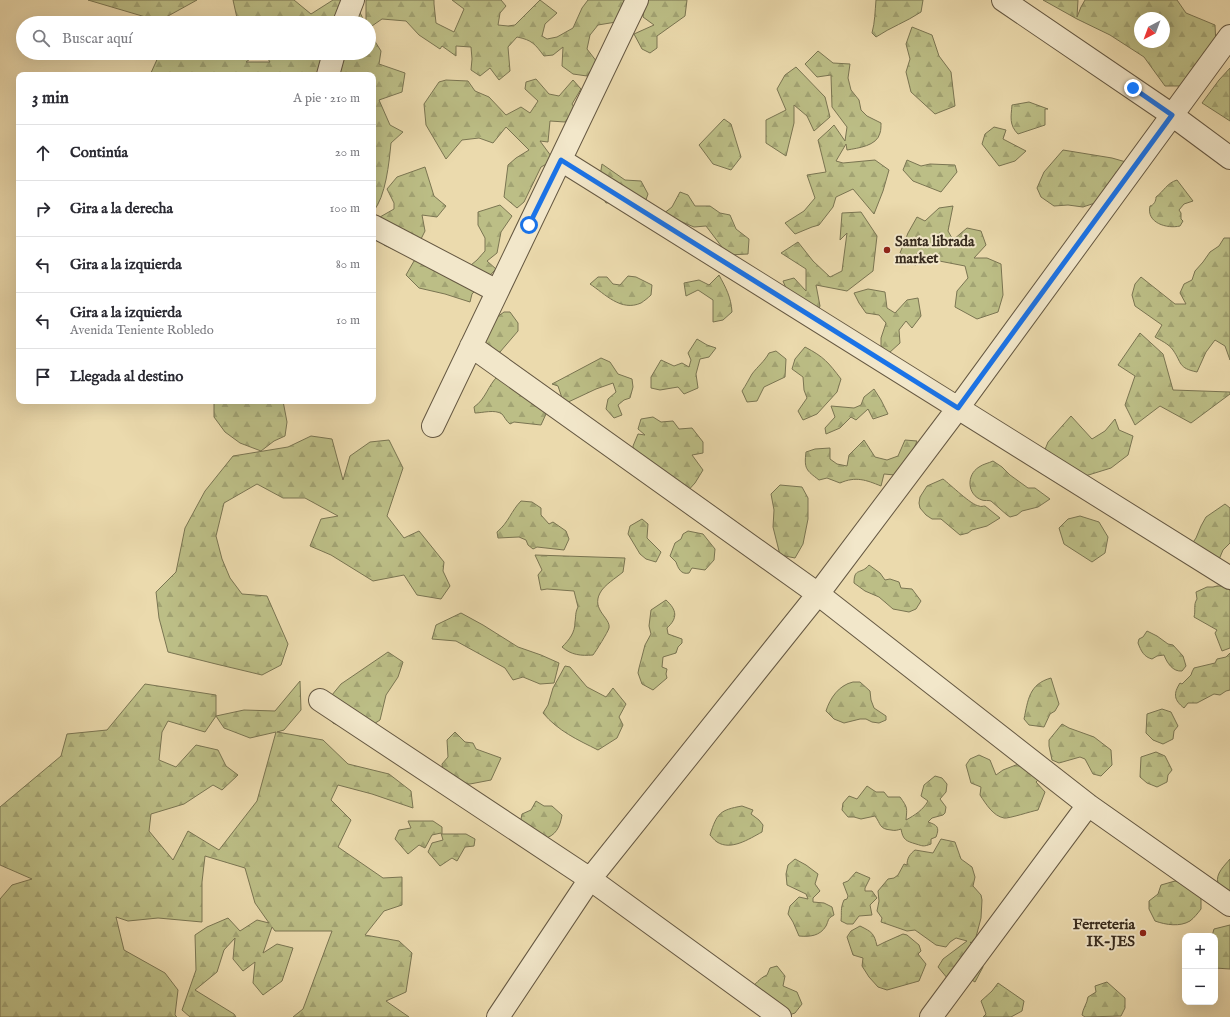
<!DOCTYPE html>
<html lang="es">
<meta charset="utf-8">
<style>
:root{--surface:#fff;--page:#f7f7f7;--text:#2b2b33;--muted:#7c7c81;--line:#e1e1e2}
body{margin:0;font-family:"IM FELL English",serif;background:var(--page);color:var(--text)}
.controls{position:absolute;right:12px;bottom:12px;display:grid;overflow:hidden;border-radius:8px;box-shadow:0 4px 16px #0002}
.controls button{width:36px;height:36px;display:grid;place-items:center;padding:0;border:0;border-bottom:1px solid var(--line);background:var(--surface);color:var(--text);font:20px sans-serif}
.compass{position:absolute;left:1134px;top:12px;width:36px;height:36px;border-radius:50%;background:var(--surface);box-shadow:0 4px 16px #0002;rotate:221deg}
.stop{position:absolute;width:12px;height:12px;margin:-9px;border:3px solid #1a73e8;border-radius:50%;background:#fff}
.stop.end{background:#1a73e8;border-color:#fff;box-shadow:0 1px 4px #0008}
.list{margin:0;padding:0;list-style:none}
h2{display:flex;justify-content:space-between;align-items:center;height:52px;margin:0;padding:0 16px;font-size:17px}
h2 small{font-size:13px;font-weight:400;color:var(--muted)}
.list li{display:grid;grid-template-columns:26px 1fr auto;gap:12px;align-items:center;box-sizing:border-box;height:56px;padding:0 16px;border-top:1px solid var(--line)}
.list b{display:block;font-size:15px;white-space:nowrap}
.list p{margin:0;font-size:13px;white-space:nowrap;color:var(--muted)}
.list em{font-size:13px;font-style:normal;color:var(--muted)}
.icon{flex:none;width:22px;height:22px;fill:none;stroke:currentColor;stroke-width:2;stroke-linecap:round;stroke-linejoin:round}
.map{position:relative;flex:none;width:1230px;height:1017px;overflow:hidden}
.search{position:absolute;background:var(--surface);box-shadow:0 4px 16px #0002;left:16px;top:16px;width:360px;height:44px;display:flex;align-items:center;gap:10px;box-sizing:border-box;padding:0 14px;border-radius:22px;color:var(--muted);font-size:15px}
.panel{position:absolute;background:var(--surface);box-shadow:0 4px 16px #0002;left:16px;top:72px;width:360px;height:332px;border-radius:8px}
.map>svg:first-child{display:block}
</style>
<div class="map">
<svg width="1230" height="1017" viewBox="0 0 1230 1017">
<defs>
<pattern id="forest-firs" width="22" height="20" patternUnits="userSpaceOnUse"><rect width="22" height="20" fill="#bcbe86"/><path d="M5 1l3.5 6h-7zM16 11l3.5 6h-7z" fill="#a2a373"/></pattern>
</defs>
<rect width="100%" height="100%" fill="#ebdaad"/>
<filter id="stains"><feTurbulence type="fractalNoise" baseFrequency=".005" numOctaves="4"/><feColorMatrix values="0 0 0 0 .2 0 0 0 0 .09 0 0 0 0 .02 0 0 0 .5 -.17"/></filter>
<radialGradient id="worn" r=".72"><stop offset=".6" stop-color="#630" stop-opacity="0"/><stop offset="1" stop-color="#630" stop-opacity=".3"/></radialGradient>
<path fill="url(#forest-firs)" stroke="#7a7552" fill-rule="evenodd" d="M 88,0 L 197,0 L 159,21 Z
M 233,0 L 294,0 L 311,14 L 333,0 L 354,0 L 365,23 L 241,23 L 237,18 Z
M 366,0 L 434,0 L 434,4 L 436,23 L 454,32 L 464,9 L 452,0 L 501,0 L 506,6 L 500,13 L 498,25 L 508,26 L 515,25 L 540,0 L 557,13 L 545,24 L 542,36 L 547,39 L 557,37 L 573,28 L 582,8 L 588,0 L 637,0 L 616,22 L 598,25 L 590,35 L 587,49 L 597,62 L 587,76 L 573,74 L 562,66 L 563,47 L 553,55 L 544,56 C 535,44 532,40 517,37 L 508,47 L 510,71 L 499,80 L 490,68 L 480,76 L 471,70 L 472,59 L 471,47 L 456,46 L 456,56 L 442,46 L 440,49 L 419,35 L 406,21 L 382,19 L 369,28 L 369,23 L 366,23 Z
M 649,0 L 687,0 L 685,16 L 657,36 L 657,48 L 650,53 L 642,49 L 634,34 L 654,25 L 643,17 L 645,3 Z
M 876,0 L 923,0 L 921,12 C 906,22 891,27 876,37 L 872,33 C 875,22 875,11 876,0 Z
M 1043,0 L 1078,0 L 1077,17 L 1081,7 L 1085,0 L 1177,0 L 1186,13 L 1215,25 L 1216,46 L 1187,86 L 1165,86 L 1144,57 L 1110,35 L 1077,19 ZM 1140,18 L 1164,18 L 1164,42 L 1140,42 Z
M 912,27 L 932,35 L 939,56 L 951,72 L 955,106 L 935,114 L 911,92 L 906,72 L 910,59 L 906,44 Z
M 369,32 L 381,51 L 379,64 L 405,73 L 402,92 L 379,100 L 390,125 L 403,132 L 391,143 C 389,163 386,196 373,212 L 373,75 L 150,75 L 160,53 L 258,53 L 246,62 L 270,62 L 264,53 L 369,53 Z
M 818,51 L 833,63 L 850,64 L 848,78 L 851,90 L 859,100 L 861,110 L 867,116 L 881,123 C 881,126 881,130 880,133 C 877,146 858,148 847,150 L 846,144 L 836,161 L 843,163 L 875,160 L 889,170 L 883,191 L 874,214 L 853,189 L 836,197 L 833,207 L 819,225 L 812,227 L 795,234 L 785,223 L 804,211 L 815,198 L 807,175 L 826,172 L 818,140 L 829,130 L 834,125 L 845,141 L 847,127 L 832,107 L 831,75 L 817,77 L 805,64 Z
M 796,67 L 825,97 L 830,117 L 814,131 L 807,116 L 794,105 L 794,123 L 786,156 L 766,143 L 766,120 L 786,110 L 777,89 L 785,75 Z
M 1230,68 L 1230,121 L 1202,103 L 1219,80 Z
M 536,79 L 549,94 L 559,96 L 573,80 L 581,89 L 572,104 L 575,109 L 565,122 L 550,121 L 548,142 L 540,141 L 554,160 L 541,167 L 524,202 L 517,208 L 504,197 L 508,165 L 516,158 L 529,150 L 506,127 L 493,143 L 479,138 L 462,140 L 446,159 L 426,125 L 424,104 L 439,82 L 446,80 L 468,81 L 475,91 L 489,97 L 506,115 L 521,107 L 530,113 L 538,101 L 525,89 L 526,82 Z
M 1029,102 L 1048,109 L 1045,109 L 1045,125 L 1018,134 C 1009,125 1011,117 1012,105 Z
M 724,119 L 731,124 L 741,157 L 731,170 L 713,164 L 699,145 Z
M 994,127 L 1006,130 L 1003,139 L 1026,151 L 1015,161 L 999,166 L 982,144 L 985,134 Z
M 1063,150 L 1112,158 L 1126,162 L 1095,203 L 1083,207 L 1068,205 L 1054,206 L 1041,197 L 1037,188 L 1044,172 Z
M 907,160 L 921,166 L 930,164 L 955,165 L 957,172 L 941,192 L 913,181 L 903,170 Z
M 602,164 L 625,180 L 641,181 L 648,194 L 642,211 L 614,202 L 606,203 L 598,188 Z
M 425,167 L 434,196 L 446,206 L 437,217 L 422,215 L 425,231 L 419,243 L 402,253 L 384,245 L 376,228 L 380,217 L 394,209 L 394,203 L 387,189 L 397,177 Z
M 1177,180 L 1193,201 L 1184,204 L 1179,210 L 1181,213 L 1181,219 L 1183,221 L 1180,226 C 1167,229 1146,223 1150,206 C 1154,205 1156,201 1156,197 C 1164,191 1167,183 1177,180 Z
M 680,192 L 688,195 L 695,206 L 710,206 L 720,213 L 730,215 L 736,229 L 749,239 L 748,254 L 728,255 L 706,226 L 694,227 L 663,214 L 672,207 Z
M 500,205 L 512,216 L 501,232 L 497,253 L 487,261 L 496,269 L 472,294 L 470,302 L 445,294 L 419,288 L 406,275 L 414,261 L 425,257 L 471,265 L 477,260 L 485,251 L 485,238 L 478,225 L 478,212 Z
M 953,206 L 948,231 L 953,240 L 967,228 L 981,231 L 986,245 L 974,258 L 987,258 L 1001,264 L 1003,295 L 998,312 L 977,319 L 955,307 L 957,291 L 968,278 L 965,266 L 929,259 L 915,265 L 900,253 L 908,233 L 917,217 L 925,221 L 939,208 Z
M 861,212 L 877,236 L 873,271 L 847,291 L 816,285 L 820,306 L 815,319 L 793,305 L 783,281 L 794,278 L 806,291 L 806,269 L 781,253 L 798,242 L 813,261 L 830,277 L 842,271 L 847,233 L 840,240 L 842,213 Z
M 1224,238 L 1230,238 L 1230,360 L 1225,346 L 1215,340 L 1206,352 L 1197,372 C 1178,368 1182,363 1173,350 C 1169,344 1160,340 1155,337 L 1162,325 L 1135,306 L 1132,295 L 1135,284 L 1141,277 L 1175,304 L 1186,304 L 1180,293 L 1184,284 L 1192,280 L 1195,271 L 1203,262 L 1210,252 L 1219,246 Z
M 719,275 C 726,288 731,297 732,312 L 723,320 L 713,322 L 713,300 L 698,290 L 686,296 L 684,283 L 699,280 L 709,285 Z
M 628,276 L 636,277 L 652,285 L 651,295 C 648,298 644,301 641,303 C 621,312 605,294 590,284 L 598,277 L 607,277 L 613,284 L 620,285 Z
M 868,289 L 885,292 L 887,308 L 895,313 L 907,300 L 918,298 L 921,316 L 912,328 L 906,321 L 899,330 L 900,343 L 889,353 L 881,346 L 881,338 L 886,323 L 879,315 L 866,313 L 859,303 L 854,293 Z
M 504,312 L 510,312 L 518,323 L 518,331 L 500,352 L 495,353 L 482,345 L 497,317 Z
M 1140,333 L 1163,354 L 1173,390 L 1230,392 L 1230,394 L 1191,423 L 1160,406 L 1135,425 L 1125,405 L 1135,376 L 1118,365 Z
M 697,339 L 707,345 L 716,348 L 709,357 L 700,359 L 696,374 L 698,388 L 684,394 L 678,387 L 660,390 L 651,388 L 651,377 L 661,360 L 674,366 L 682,363 L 689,367 L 691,360 L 688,353 Z
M 805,347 C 824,357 828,362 841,379 L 837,392 L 817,414 L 803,420 L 798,411 L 807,398 L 804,390 L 803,377 L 792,369 L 795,359 Z
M 776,351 L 786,359 L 785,377 L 764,387 L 757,401 L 747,402 L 742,391 C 746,385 749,379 752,374 C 758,366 764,362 769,353 Z
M 601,358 L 610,362 L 618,374 L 632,379 L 633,387 L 630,398 L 624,400 L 618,405 L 622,415 L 614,418 L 606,409 L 608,399 L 616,392 L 613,383 L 596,389 L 564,404 L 558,386 L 552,384 Z
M 498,376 L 518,390 L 526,399 L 530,397 L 543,406 L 546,414 L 541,425 L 514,422 L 510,424 C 506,421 504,416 502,414 C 495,409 482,413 475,413 L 474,407 C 486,399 488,385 498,376 Z
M 874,389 L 881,400 L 888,414 L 873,419 L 868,409 L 856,420 L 851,417 L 840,428 L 826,434 L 825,428 L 835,417 L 831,406 L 854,408 L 861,405 L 864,397 Z
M 214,401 L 283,401 L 287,422 L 285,436 L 274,441 L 261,451 L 240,443 L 225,432 L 214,417 Z
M 1071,416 L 1092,439 L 1105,431 L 1115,419 L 1119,430 L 1133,436 L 1128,455 L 1111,468 L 1082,477 L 1044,452 L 1048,442 Z
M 653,417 L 661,422 L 673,421 L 679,429 L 692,428 L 703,442 L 703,453 L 692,455 L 703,470 L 695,483 L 684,495 L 634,459 L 633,446 L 638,434 L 645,435 L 638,429 L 641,419 Z
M 311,436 L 332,439 L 343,480 L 350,456 L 370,442 L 389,440 L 403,468 L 387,516 L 404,538 L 419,531 L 444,562 L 443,571 L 450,586 L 441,599 L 417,595 L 404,575 L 373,581 L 331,555 L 310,546 L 321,519 L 338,516 L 305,498 L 283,498 L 257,484 L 224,503 L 216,536 L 222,559 L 230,578 L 242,594 L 267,596 L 288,644 L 281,665 L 262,675 L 216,664 L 168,652 L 159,618 L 156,592 L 176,572 L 185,528 L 205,491 L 233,456 L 288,447 Z
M 864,440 L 875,457 L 887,460 L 898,456 L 905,440 L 917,441 L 910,458 L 895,475 L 884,474 L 881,486 C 866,480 856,476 840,483 L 827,478 L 819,480 C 806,470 804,469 806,452 L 815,449 L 830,448 L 830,459 L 837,464 L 847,466 L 849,455 Z
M 993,461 L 1002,467 L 1010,475 L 1028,488 L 1035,488 L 1050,499 L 1038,507 L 1022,511 L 1017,515 L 1010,517 L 1007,515 L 991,501 C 989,500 984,501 982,500 C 967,495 966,475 979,467 C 983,464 989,463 993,461 Z
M 943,479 C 951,485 971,505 979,506 C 981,507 983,506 985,506 L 1000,518 L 987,526 L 972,530 L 968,533 L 960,535 L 941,519 L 932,519 L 926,515 L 920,508 L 919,503 L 920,497 L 927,486 Z
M 780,485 L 802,487 L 808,498 L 808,519 L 803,544 L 795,558 L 780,555 L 773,527 L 774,510 L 771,494 Z
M 521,501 L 532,502 L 541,508 L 541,515 L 549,524 L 553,522 L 566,531 L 569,539 L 564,550 L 537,547 L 533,549 L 528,545 L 526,540 L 519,537 L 498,538 L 497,532 C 509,522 511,511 521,501 Z
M 1225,504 L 1230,508 L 1230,543 L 1223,550 L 1215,569 L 1185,554 L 1196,538 L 1201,526 L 1206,517 Z
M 1080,516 L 1099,522 L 1108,537 L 1105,553 L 1092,562 L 1064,544 L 1059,528 L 1068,519 Z
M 642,519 L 648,524 L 647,538 L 661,552 L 656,562 L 646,559 L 640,554 L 628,534 L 630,526 Z
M 688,531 L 703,534 L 715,549 L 714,560 L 705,570 L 692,568 L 689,573 C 681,575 678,568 676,562 L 670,556 L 675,543 L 681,539 L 683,534 Z
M 535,555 L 625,558 L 623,572 C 616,578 604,585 600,593 C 591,610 611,618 609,628 C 608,632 596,651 593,655 C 581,656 571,655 562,647 C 569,640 575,633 575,622 C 576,616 575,613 578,607 L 574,591 L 547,589 L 541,590 L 538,575 L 542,570 Z
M 869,565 L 880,573 L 885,580 L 890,579 L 899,582 L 901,588 L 912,589 L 921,601 L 916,609 L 909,612 L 893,609 L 879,597 L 865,591 L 854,583 C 854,567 861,575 869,565 Z
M 1217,586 L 1227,586 L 1230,591 L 1230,648 L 1222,651 L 1215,633 L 1217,630 L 1194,617 C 1196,610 1193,605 1197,599 L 1196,592 L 1207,587 L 1213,587 Z
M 666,600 C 677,610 678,618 667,628 L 668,634 L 682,639 L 682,643 L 678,647 L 676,653 L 663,657 L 662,667 L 667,669 L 666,674 L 667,678 L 653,690 L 642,684 L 638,673 L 639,668 L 645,645 L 651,634 L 649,626 L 651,610 Z
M 461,613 L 483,625 L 518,647 L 541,655 L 559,663 L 554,683 L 540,684 L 523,677 L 513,680 L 505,668 L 456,641 L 432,639 L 436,625 Z
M 1147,631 L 1157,636 L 1168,644 L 1173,645 L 1183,656 L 1186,666 L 1182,671 C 1173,672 1167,663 1164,655 L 1157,656 L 1152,659 C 1144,657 1141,651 1138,643 L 1139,639 L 1143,637 Z
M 388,652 L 403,662 L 398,677 L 386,695 L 380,720 L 366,729 L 349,730 L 333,723 L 327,714 L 327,701 L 341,684 Z
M 1230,653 L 1230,690 L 1226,691 L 1220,695 L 1214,694 L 1197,703 L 1188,703 L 1184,708 C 1174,700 1173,694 1180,683 L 1182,684 L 1191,675 L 1192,672 L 1194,668 L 1215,663 L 1217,659 L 1226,657 Z
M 565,666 L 570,667 L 587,687 L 606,697 L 613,688 L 626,704 L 619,717 L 623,725 L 617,738 L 598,750 C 578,740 558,731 543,713 L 548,705 L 553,688 Z
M 1051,678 L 1059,704 L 1055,711 L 1050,714 L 1044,727 L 1029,725 L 1024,719 C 1028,700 1029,684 1051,678 Z
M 300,681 L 301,710 L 284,730 L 277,732 L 323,740 L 348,764 L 389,774 L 411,791 L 413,808 L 372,794 L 338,785 L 331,800 L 351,820 L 338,847 L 383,878 L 402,877 L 402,905 L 384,911 L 365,935 L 399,941 L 412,953 L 406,992 L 386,1001 L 409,1017 L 293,1017 L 303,1009 L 332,931 L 275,931 L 272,927 L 263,953 L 277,944 L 293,948 L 282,981 L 263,995 L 253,983 L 255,962 L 243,971 L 233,959 L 235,938 L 224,950 L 217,972 L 195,990 L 234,1014 L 236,1017 L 190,1017 L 182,1010 L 196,970 L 195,935 L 207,927 L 228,918 L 240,931 L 257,920 L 269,923 L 255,903 L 245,868 L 205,856 L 202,882 L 202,922 L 158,918 L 128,921 L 116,917 L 124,950 L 165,973 L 178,990 L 175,1015 L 177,1017 L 0,1017 L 0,899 L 12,885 L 32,879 L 0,865 L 0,807 L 61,756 L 67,734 L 107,730 L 145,684 L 216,695 L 216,716 L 244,710 L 275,711 ZM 216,716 L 224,728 L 250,738 L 276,732 L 257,801 L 219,850 L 188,831 L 173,860 L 149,831 L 151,814 L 184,804 L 213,785 L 222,790 L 238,775 L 226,766 L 218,750 L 196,745 L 176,767 L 159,760 L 162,732 L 168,721 L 205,732 Z
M 853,682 L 860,682 L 870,691 L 871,700 L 874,708 L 886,716 L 886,720 L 879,723 L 872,722 L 866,719 L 860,719 L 844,723 L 834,719 L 826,711 C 830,698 839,685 853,682 Z
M 1162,709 L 1171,712 L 1178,726 L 1174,731 L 1173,739 L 1163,744 L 1153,740 L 1146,733 L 1147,714 Z
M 1062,724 L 1069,728 L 1094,737 L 1111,750 L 1112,765 L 1101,776 L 1093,774 L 1085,759 L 1080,757 L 1059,763 L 1052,760 L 1049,746 L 1049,740 Z
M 455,732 L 465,742 L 473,743 L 476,749 L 501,758 L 491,780 L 470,784 L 457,784 L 443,774 L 442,764 L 448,757 L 447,740 Z
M 1156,752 L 1165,756 L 1172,770 L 1168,775 L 1167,782 L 1157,787 L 1147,783 L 1140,777 L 1141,757 Z
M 979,755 L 990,760 L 996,775 L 1003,770 L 1021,763 L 1039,779 L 1036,782 L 1045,792 L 1038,810 C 1032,811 1008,819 1004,818 C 993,816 986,804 980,795 L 981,787 L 971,783 L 966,765 L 970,759 Z
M 935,776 L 942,778 L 947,784 L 946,792 L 940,799 L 946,807 L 945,813 L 943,815 L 932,818 L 928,822 C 937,825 940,827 936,837 L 931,839 L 931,844 C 923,847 923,846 916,844 C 906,841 903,840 901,829 C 898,830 895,831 891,830 C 879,829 881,824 875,816 L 861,819 L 854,817 L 848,817 L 842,810 L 843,803 L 849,796 L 857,799 L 867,786 L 876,792 L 884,792 L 888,797 L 900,797 C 908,808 907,808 906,820 C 915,815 923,810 928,801 L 921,796 L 924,785 Z
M 536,801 L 544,806 L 552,806 L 562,815 C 560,827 556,836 543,839 L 520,824 L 522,814 L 531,810 Z
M 742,806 L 753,810 L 751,814 L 759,820 L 763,825 L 762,832 C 749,839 731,851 717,842 C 714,840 712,837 710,835 C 717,813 720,810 742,806 Z
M 408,821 L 433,821 L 442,827 L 442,834 L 466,834 L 475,839 L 474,846 L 465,847 L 457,861 L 452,858 L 440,866 L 428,852 L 432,843 L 443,840 L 441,833 L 432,835 L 425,848 L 419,845 L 408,854 L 395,839 L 399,830 L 411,828 Z
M 941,839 L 955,842 L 961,859 L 972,867 L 975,877 L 973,886 L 981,895 L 982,900 L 981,918 L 976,937 L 971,943 L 970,942 L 977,947 L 978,952 L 983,967 L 975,982 L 970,979 L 948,979 L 938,967 L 943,959 L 967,941 L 956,938 L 950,942 L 946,947 L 936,945 L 915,930 L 907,931 L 881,922 L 882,918 L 877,911 L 879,901 L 878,891 L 888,879 L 894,878 L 898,875 L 904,864 L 907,865 C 907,858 910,854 915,850 L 933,853 Z
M 795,859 L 806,865 L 818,874 L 815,884 L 820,891 L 813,898 L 813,902 L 824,903 L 832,907 L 834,915 C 827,919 829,920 826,926 C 820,936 810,937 799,936 L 793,922 L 788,914 L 790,906 L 799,897 L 808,899 L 806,894 L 787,885 L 786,874 L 788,865 Z
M 1230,859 L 1230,893 L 1223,892 C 1221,889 1218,886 1218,883 C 1215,874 1225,865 1230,859 Z
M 856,872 L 870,878 L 865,888 L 865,891 L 872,891 L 877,898 L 870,905 L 872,915 L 859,916 L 853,924 L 847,924 L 841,921 C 842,912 840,909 844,900 L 847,899 L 848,896 L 843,883 L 848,881 Z
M 1175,881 L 1190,882 L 1201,897 L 1201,909 C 1198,913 1194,918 1190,921 C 1180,927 1166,925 1155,921 L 1149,909 L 1149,901 L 1158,894 L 1161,885 Z
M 1230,925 L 1230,969 L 1215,968 L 1215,936 L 1212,936 L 1214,929 Z
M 860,926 C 872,932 874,933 877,946 L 885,942 L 903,934 L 907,935 L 919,945 L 921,951 L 918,954 L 926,964 L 919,981 L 887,990 L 878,987 L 869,977 L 862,966 L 863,958 L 853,955 L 847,937 L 851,931 Z
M 777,966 L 785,976 L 783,986 L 797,992 L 802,1004 L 795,1013 L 789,1015 L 749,989 C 757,984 758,979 767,975 L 770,968 Z
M 1107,982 L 1125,998 L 1125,1008 L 1121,1016 L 1085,1017 L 1082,1015 C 1083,1008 1087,1004 1088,997 L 1096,992 L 1095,986 Z
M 998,983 L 1024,1001 L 1022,1011 L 1011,1017 L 983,1017 L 986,1014 L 981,1001 L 992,991 Z"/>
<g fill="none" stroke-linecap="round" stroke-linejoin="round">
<defs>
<path id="minor" d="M 1003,0 L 1172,115 L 1230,158
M 344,23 L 353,0
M 328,75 L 334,53
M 561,160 L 1230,578
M 373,226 L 497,291
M 471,346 L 818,594 L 1088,805 L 1230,905
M 433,426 L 637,0
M 320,700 L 590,879 L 780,1017
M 498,1017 L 590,879 L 818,594 L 958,408 L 1230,36
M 931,1017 L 1088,805"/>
</defs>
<use href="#minor" stroke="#655842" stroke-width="24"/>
<use href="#minor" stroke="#f2e7ca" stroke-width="22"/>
</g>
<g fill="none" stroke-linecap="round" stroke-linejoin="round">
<path stroke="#1a73e8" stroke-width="5" d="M 529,225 L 561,160 L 958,408 L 1172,115 L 1133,88"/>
</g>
<g fill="#8f2418" stroke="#f2e7ca" stroke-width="1.5">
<circle cx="887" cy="250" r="4"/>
<circle cx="1143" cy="933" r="4"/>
</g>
<g text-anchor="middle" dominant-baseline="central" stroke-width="4" stroke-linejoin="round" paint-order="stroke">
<g font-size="15" font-weight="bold" fill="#382c1f" stroke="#f2e7ca" text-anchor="start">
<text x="895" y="241">Santa librada<tspan x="895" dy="17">market</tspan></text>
<text x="1135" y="924" text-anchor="end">Ferreteria<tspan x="1135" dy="17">IK-JES</tspan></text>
</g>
</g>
<rect width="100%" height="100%" filter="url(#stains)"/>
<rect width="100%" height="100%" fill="url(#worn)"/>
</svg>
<div class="controls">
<button>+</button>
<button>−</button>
</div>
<svg class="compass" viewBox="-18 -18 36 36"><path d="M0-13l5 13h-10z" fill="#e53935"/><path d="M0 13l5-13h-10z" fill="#7c7c81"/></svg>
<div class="stop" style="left:529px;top:225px"></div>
<div class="stop end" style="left:1133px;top:88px"></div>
<div class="search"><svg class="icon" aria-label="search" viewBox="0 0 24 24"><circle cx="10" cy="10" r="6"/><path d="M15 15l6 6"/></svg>Buscar aquí</div>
<section class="panel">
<h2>3 min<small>A pie · 210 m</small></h2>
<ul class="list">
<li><svg class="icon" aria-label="ahead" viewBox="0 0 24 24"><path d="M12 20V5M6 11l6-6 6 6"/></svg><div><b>Continúa</b></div><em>20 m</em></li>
<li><svg class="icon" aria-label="right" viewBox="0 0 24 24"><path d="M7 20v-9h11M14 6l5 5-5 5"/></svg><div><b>Gira a la derecha</b></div><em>100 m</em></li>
<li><svg class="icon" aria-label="left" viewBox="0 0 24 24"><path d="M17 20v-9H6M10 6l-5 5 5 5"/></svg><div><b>Gira a la izquierda</b></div><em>80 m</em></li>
<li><svg class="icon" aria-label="left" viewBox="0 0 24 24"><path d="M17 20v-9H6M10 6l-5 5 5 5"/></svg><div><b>Gira a la izquierda</b><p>Avenida Teniente Robledo</p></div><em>10 m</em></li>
<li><svg class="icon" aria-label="arrive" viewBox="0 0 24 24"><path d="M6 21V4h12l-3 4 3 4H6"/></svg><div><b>Llegada al destino</b></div></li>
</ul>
</section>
</div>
